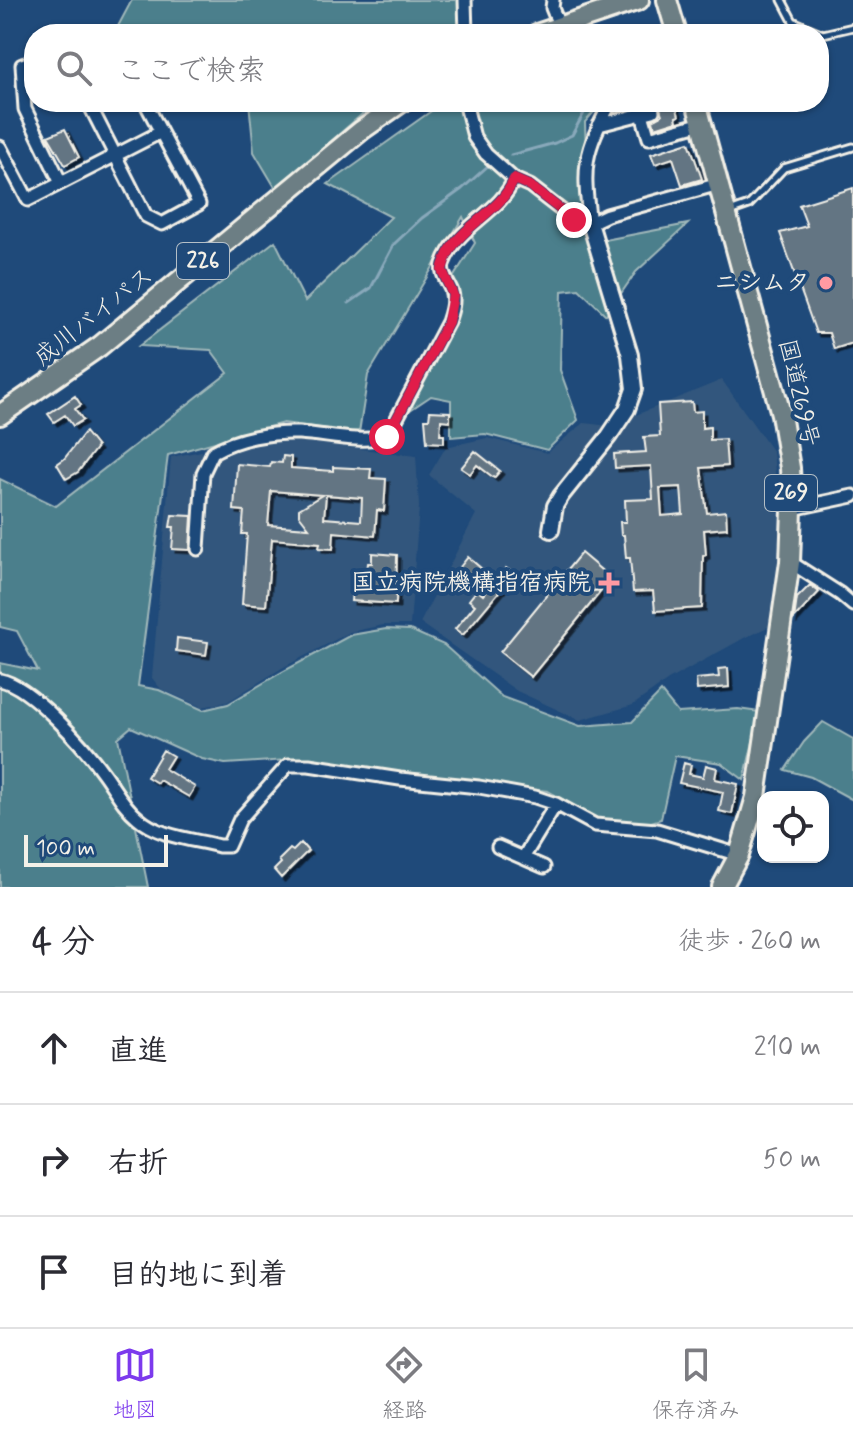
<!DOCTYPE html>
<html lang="ja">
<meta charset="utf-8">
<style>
:root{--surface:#fff;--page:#f7f7f7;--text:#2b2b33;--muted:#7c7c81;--line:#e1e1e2;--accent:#7c3aed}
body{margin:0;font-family:Mynerve,"Klee One",sans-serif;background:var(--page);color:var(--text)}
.controls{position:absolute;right:24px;bottom:24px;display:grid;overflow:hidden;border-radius:16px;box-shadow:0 2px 6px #0004}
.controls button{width:72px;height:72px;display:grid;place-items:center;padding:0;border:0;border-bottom:2px solid var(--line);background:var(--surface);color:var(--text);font:40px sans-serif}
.scale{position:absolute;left:24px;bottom:20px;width:144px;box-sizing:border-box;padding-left:8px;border:4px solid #f4f1e8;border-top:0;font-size:22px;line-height:28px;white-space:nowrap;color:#f4f1e8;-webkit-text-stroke:6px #1f4a7a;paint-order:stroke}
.stop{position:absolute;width:24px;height:24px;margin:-18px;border:6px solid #e11d48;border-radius:50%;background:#fff}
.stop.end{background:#e11d48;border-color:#fff;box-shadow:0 2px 8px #0008}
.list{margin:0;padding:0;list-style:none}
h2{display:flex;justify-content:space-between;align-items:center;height:104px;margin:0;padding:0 32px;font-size:34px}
h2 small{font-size:26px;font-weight:400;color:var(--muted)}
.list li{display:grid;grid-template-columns:52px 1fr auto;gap:24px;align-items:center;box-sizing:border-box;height:112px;padding:0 32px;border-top:2px solid var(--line)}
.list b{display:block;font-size:30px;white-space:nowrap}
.list em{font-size:26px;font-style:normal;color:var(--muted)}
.icon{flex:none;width:44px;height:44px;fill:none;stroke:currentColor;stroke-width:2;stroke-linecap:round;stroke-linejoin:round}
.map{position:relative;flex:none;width:853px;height:887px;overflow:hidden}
.search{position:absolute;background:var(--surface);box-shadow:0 2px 6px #0004;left:24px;right:24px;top:24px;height:88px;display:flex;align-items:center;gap:20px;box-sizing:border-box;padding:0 28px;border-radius:32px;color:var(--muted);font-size:30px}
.sheet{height:440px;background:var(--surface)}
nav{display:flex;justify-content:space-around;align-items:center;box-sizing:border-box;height:112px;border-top:2px solid var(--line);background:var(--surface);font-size:22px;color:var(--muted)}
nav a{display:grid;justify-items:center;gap:4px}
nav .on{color:var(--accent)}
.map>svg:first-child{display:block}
</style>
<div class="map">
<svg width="853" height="887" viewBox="0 0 853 887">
<defs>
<filter id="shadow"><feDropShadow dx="3.5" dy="3.5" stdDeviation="0" flood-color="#0009"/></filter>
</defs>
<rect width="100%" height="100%" fill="#1f4a7a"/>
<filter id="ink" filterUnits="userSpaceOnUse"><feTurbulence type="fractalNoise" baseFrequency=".0125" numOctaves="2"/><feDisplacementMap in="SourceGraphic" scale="16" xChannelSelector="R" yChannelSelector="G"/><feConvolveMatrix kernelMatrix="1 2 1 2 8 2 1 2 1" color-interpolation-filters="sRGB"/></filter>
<g filter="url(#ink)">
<path fill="#33577d" d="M 722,380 L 773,452 L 782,542 L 772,625 L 744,638 L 668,680 L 633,705 L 580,720 L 517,691 L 420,623 L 476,514 L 429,475 L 446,447 L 487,438 L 547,453 L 584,423 L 609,426 Z
M 277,438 L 416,456 L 419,507 L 410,625 L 383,625 L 350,632 L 282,668 L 227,702 L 202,707 L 161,689 L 152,678 L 171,457 L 202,451 L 203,461 L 210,463 L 232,448 Z"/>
<path fill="#4c7f8c" stroke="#a0b8ba" stroke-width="2" d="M 132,0 L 461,0 L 461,34 L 120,34 L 116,30 Z
M 249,102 L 376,102 L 276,189 L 254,152 Z
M 444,102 L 603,102 L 585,122 L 589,243 L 688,224 L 636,272 L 606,315 L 579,289 L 562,291 L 560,370 L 578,420 L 547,450 L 485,434 L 451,437 L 451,400 L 431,396 L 407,412 L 403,406 L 448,317 L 444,292 L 475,243 L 463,217 L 368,375 L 359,433 L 283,423 L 168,455 L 138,686 L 159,690 L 203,710 L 228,704 L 282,672 L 351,635 L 386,629 L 410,630 L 444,645 L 502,697 L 580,726 L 632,722 L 661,692 L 678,713 L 738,709 L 760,712 L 744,780 L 721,763 L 675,756 L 661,819 L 638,826 L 603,822 L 548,791 L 427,778 L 304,759 L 225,764 L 202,759 L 131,727 L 118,738 L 148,887 L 0,887 L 0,663 L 38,671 L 17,631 L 0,627 L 0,479 L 56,506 L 228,373 L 211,350 L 139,346 L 275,241 L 305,301 L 391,217 L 328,184 Z
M 823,722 L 853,739 L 853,800 L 811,777 L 785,770 L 804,742 Z"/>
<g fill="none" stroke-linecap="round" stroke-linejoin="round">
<path stroke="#89a9bb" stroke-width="3" d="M 511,155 L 555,143 L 572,135 L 590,102
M 349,303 L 371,288 L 394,244 L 422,218 L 462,189 L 489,165"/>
</g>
<path fill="#637483" stroke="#f4f1e8" stroke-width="2" fill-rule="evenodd" filter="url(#shadow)" d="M 658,102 L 675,102 L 679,116 L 676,117 L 677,121 L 655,128 L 653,120 L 662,115 Z
M 65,129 L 79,157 L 65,165 L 48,136 Z
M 689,142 L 702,179 L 682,185 L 673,158 L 655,164 L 651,154 Z
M 853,188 L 853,343 L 834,349 L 829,333 L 816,333 L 780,233 L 807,226 L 799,205 Z
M 75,396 L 81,405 L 75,409 L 83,420 L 73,426 L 65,415 L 54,422 L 48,414 Z
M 692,402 L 693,412 L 702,411 L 702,428 L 710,427 L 710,440 L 725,439 L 727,466 L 701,468 L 707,513 L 726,511 L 727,528 L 704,530 L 706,555 L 703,556 L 702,608 L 655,611 L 653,591 L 633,592 L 630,558 L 626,558 L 624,535 L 621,535 L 620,522 L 626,522 L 625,500 L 653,499 L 651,466 L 615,468 L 614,454 L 646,452 L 644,437 L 660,436 L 658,404 ZM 681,487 L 683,514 L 662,516 L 660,488 Z
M 430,411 L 450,412 L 450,421 L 441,420 L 440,435 L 444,435 L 444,443 L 427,442 L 425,419 L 429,419 Z
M 85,432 L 97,447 L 78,472 L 66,479 L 57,464 L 64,459 Z
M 475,451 L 500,471 L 494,478 L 477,465 L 470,474 L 461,468 Z
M 283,456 L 291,457 L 291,468 L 333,471 L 333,467 L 371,469 L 370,478 L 386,479 L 384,511 L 377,510 L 375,536 L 334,532 L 333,549 L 319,548 L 320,543 L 272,539 L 266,606 L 242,604 L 247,534 L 242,534 L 244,511 L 234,510 L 237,464 L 270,467 L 271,462 L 282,463 ZM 271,491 L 322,495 L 299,509 L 299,515 L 309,528 L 268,525 ZM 326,495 L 362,498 L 361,521 L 324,518 Z
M 172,515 L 192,516 L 190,550 L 172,549 L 174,527 L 170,527 Z
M 372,553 L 397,555 L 396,604 L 351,601 L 353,580 L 366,581 L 368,563 L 372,563 Z
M 581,553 L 607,575 L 594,591 L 602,590 L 531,677 L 500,652 Z
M 468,557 L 483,570 L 471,585 L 456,572 Z
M 506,568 L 514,574 L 463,635 L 455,629 L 475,605 L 469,600 L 477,590 L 483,595 Z
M 810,585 L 819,592 L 794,619 L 797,598 Z
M 177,638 L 208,642 L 206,655 L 176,651 Z
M 728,668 L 729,687 L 697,690 L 696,679 L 719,677 L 718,669 Z
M 163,750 L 173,756 L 165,769 L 195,787 L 189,797 L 159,780 L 157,783 L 147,777 Z
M 684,763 L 691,765 L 689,774 L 703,777 L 706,765 L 717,768 L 715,779 L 738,784 L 732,814 L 719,811 L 723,792 L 679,783 Z
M 301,843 L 308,851 L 281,878 L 274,870 L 281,863 L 279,860 L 290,849 L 293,851 Z"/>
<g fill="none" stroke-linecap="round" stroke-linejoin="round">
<defs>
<path id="service" d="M 782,0 L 793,21 L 823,34 L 853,27
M 732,211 L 749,205 L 784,168 L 853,147"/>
<path id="minor" d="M 465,0 L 466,34
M 553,0 L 552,8 L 559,25
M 34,61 L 22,65 L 25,109 L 61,183
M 88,102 L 146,216 L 162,224 L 199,204 L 145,102
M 465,102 L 474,137 L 486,154 L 514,179 L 530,186 L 574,220 L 590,223 L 607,215 L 719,184
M 642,114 L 649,138 L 702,123
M 599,125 L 653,111
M 0,147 L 28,200 L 161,132
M 590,223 C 582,166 584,153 611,102
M 792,509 L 853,496
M 198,549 L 203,473 L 213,452 C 237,438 271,432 299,433 C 329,435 357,443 387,437 L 448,322 C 451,313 455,302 452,292 C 449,283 440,274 443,264 C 457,225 500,214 514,179
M 790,562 L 840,594 L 853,605
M 0,680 C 31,686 85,747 104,774 C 115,789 123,806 138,818 C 159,837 192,839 219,846 L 228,846 L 240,819 L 288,765 L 309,765 L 400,779 L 479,787 L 535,797 L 556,804 L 595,825 L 657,830 L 739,855
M 498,847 L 544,867
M 523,858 L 556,804"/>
<path id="tertiary" d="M 551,530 L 555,506 L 561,496 L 609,436 L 627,409 L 634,389 L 630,355 L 590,223"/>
<path id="trunk" d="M 667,0 L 677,34
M 537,34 L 639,0
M 696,102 L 781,414 L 790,468 L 792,509 L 790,562 L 756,797 L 739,855 L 722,887
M 0,415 L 100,346 L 362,130 L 402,102"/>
</defs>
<use href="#service" stroke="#f4f1e8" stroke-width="11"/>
<use href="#minor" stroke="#f4f1e8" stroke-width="17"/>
<use href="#tertiary" stroke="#f4f1e8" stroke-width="20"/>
<use href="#trunk" stroke="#f4f1e8" stroke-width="24"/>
<use href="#service" stroke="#1f4a7a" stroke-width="5"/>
<use href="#minor" stroke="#1f4a7a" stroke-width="11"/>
<use href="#tertiary" stroke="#1f4a7a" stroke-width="14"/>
<use href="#trunk" stroke="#6c7e84" stroke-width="18"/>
</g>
</g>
<g fill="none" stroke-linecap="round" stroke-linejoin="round" filter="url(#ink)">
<path stroke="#e11d48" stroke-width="10" d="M 387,437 L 448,322 L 453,295 L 442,270 C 452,226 499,217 514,179 L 530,186 L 574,220"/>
</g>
<g fill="#ff9aa2" stroke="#1f4a7a" stroke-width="3">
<circle cx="826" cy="283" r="8"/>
<path d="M605 571h8v8h8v8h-8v8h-8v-8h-8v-8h8z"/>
</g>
<g text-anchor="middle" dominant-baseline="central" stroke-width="8" stroke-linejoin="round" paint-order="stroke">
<g fill="#1f4a7a" stroke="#b4bfc7" stroke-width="2">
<rect x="177" y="243" width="52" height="36" rx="6"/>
<rect x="765" y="475" width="52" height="36" rx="6"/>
</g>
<g font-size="22" font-weight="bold" fill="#f4f1e8">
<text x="203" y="261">226</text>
<text x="791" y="493">269</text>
</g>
<g font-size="24" font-weight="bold" fill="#f4f1e8" stroke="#1f4a7a" text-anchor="end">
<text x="810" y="283">ニシムタ</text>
<text x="591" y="583">国立病院機構指宿病院</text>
</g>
<g font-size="24" fill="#f4f1e8" stroke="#1f4a7a">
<text transform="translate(94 317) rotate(-38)">成川バイパス</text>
<text transform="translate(798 393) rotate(77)">国道269号</text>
</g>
</g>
</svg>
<div class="controls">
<button><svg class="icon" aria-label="locate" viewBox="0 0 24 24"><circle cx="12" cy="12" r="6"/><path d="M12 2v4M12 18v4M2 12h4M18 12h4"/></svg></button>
</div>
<div class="scale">100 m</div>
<div class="stop" style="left:387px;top:437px"></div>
<div class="stop end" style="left:574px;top:220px"></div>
<div class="search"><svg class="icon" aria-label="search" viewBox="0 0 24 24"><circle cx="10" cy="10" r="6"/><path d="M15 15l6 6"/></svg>ここで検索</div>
</div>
<section class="sheet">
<h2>4 分<small>徒歩 · 260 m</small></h2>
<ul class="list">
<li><svg class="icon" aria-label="ahead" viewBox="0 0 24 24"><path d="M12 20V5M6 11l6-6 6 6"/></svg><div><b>直進</b></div><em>210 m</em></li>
<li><svg class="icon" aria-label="right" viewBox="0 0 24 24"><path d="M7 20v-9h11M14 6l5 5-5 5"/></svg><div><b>右折</b></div><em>50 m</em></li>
<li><svg class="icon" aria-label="arrive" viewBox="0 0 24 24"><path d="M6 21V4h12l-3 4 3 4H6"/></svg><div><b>目的地に到着</b></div></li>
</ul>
</section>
<nav>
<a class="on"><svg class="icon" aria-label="map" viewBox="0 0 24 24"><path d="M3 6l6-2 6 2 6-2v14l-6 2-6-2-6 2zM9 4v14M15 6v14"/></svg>地図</a>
<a><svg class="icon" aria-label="directions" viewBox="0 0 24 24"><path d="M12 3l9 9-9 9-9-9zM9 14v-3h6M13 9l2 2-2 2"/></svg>経路</a>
<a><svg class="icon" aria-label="saved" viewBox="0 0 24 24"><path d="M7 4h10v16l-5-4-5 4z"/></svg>保存済み</a>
</nav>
